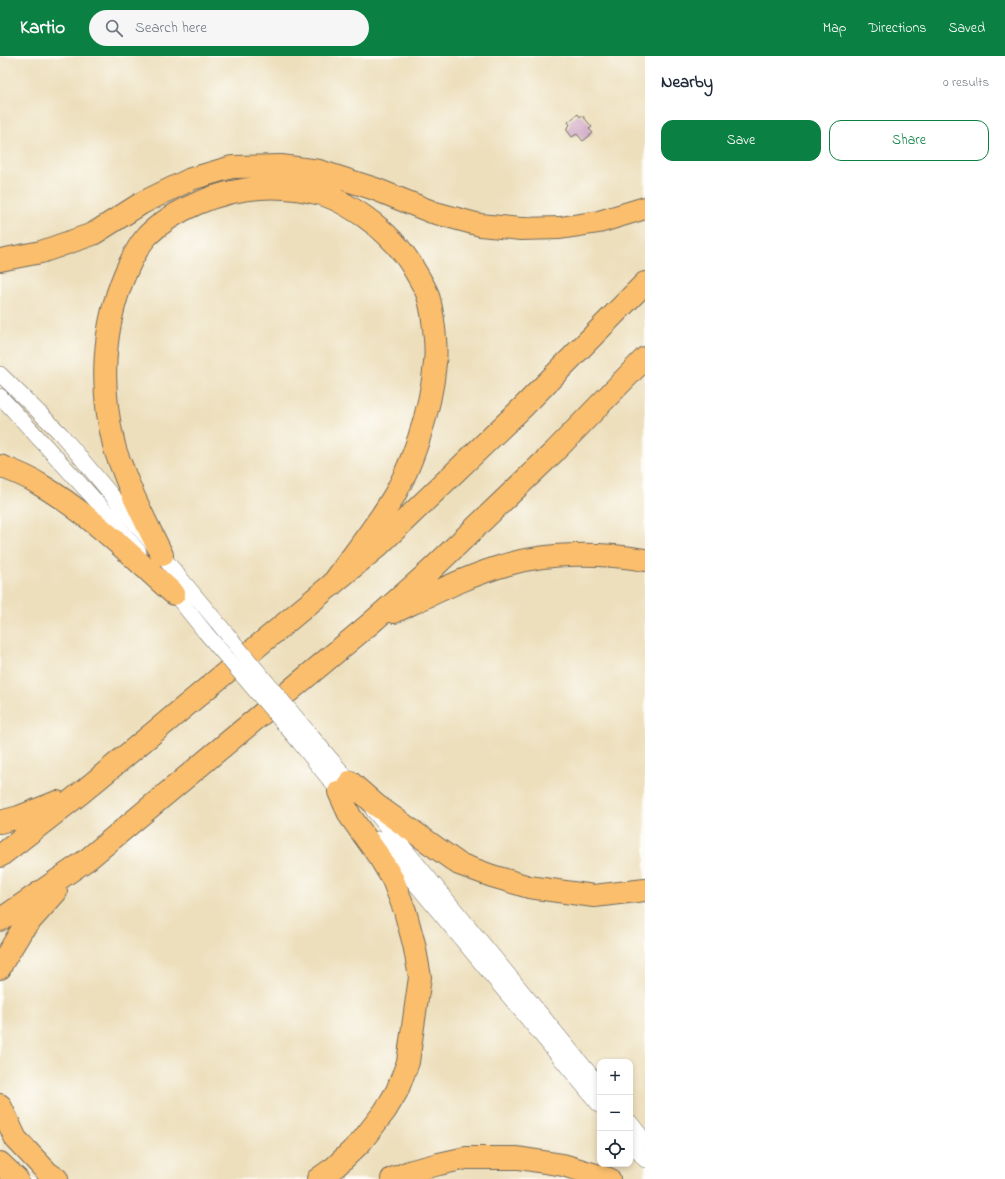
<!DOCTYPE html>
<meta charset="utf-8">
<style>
:root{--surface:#fff;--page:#f6f6f7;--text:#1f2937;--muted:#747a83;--line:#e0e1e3;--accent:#0b8043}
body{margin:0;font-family:"Indie Flower",sans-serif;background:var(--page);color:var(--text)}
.controls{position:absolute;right:12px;bottom:12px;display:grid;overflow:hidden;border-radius:8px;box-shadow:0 2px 6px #0003}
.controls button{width:36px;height:36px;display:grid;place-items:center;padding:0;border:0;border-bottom:1px solid var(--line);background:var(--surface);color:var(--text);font:20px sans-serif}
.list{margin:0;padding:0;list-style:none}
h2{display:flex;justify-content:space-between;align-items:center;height:52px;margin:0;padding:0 16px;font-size:17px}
h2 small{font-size:13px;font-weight:400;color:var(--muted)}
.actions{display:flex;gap:8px;padding:12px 16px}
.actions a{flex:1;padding:9px 0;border:1px solid var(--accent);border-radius:12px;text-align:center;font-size:14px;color:var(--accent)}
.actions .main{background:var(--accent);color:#fff}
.icon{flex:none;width:22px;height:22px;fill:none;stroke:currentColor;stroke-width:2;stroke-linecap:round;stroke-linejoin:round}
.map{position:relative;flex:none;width:645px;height:1123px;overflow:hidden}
header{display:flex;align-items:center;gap:24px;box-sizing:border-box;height:56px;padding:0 20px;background:var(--accent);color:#fff}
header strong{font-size:19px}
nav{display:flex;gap:22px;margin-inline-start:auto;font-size:14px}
.search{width:280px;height:36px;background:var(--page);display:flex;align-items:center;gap:10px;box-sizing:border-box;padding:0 14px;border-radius:22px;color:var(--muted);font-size:15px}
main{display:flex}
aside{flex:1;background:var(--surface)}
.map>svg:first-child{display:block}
</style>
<header>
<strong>Kartio</strong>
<div class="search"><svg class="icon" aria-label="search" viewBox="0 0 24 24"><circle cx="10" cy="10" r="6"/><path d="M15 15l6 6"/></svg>Search here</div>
<nav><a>Map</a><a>Directions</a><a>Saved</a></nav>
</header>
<main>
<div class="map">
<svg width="645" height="1123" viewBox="0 0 645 1123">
<rect width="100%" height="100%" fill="#fdfcf7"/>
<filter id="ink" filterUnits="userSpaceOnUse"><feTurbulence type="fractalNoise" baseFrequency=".025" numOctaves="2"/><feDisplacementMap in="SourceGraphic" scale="8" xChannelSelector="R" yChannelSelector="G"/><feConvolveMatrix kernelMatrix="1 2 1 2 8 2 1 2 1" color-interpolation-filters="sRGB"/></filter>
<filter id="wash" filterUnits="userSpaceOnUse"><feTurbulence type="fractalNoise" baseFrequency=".012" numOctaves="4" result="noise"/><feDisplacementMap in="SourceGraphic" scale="16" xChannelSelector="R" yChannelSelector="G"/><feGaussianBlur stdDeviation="0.9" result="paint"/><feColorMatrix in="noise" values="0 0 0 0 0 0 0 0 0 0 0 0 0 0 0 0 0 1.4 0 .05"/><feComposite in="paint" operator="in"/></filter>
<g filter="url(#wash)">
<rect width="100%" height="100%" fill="#eddfbc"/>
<g id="blocks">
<path fill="#d0a8c5" d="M 578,58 L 580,61 L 582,59 L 592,71 L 589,73 L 593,77 L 583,85 L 577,78 L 572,81 L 566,73 L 570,69 L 568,66 Z"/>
</g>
</g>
<g filter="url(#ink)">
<use href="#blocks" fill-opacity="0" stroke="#6f6a5e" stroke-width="1"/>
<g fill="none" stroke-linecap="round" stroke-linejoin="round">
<defs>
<path id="tertiary" d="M 0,318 L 61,378 L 217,566
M 0,340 L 108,458 L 139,496
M 169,531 L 205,576
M 309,677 L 357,734
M 299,686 L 345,743
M 373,754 L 600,1030
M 378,783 L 600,1050
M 630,1066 L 645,1085
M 630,1086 L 645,1104"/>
<path id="motorway" d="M 0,204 L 41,196 L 93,178 L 142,147 L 191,123 L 232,111 L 281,110 L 319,115 L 375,133 L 432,156 L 480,169 L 521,173 L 560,172 L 599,166 L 645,152
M 0,410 C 13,415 27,420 39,428 C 89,457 131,500 174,538
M 162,499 C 149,472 135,446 124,417 C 121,408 116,399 114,389 C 100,333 102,272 125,218 C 131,204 138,190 148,179 C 161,166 182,154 198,147 C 238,130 279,127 321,138 C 336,142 352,152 365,161 C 386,176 403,193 415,215 C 419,222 424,230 427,237 C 433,253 437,291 435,307 C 431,353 412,414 386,453 C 369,479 349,504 331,530
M 394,556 C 432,538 469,519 509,508 C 550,496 603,497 645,504
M 350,726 L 376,749 L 459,808 L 492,820 L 529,831 L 594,840 L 645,834
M 0,766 L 19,761 L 57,746
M 0,800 L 81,737 L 377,491 L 522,352 L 645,227
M 0,864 L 88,803 L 371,567 L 431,514 L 554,396 L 645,302
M 0,912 L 2,907 L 22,874 L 56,836
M 0,1049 L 16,1083 L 48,1117 L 57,1123
M 0,1107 L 17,1123
M 318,1123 L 335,1111 L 361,1086 L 385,1055 L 397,1035 L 408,1006 L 420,921 L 414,888 L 405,855 L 393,824 L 380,802 L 350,760 L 339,736
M 392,1123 L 412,1115 L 439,1108 L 466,1102 L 518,1102 L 563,1109 L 609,1123"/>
</defs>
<use href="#tertiary" stroke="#6f6a5e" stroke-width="16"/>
<use href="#motorway" stroke="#6f6a5e" stroke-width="24"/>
<use href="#tertiary" stroke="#fff" stroke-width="15"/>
<use href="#motorway" stroke="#fabe6d" stroke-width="22"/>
<defs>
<path id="tertiary-bridge" d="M 217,566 L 309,677
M 205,576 L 299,686"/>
</defs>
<use href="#tertiary-bridge" stroke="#6f6a5e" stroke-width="16" stroke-linecap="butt"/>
<use href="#tertiary-bridge" stroke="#fff" stroke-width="15"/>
</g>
</g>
</svg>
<div class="controls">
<button>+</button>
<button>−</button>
<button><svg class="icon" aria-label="locate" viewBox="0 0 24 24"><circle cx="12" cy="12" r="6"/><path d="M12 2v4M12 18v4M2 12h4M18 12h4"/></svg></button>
</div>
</div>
<aside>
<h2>Nearby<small>0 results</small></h2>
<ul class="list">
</ul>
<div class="actions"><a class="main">Save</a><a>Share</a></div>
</aside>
</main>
